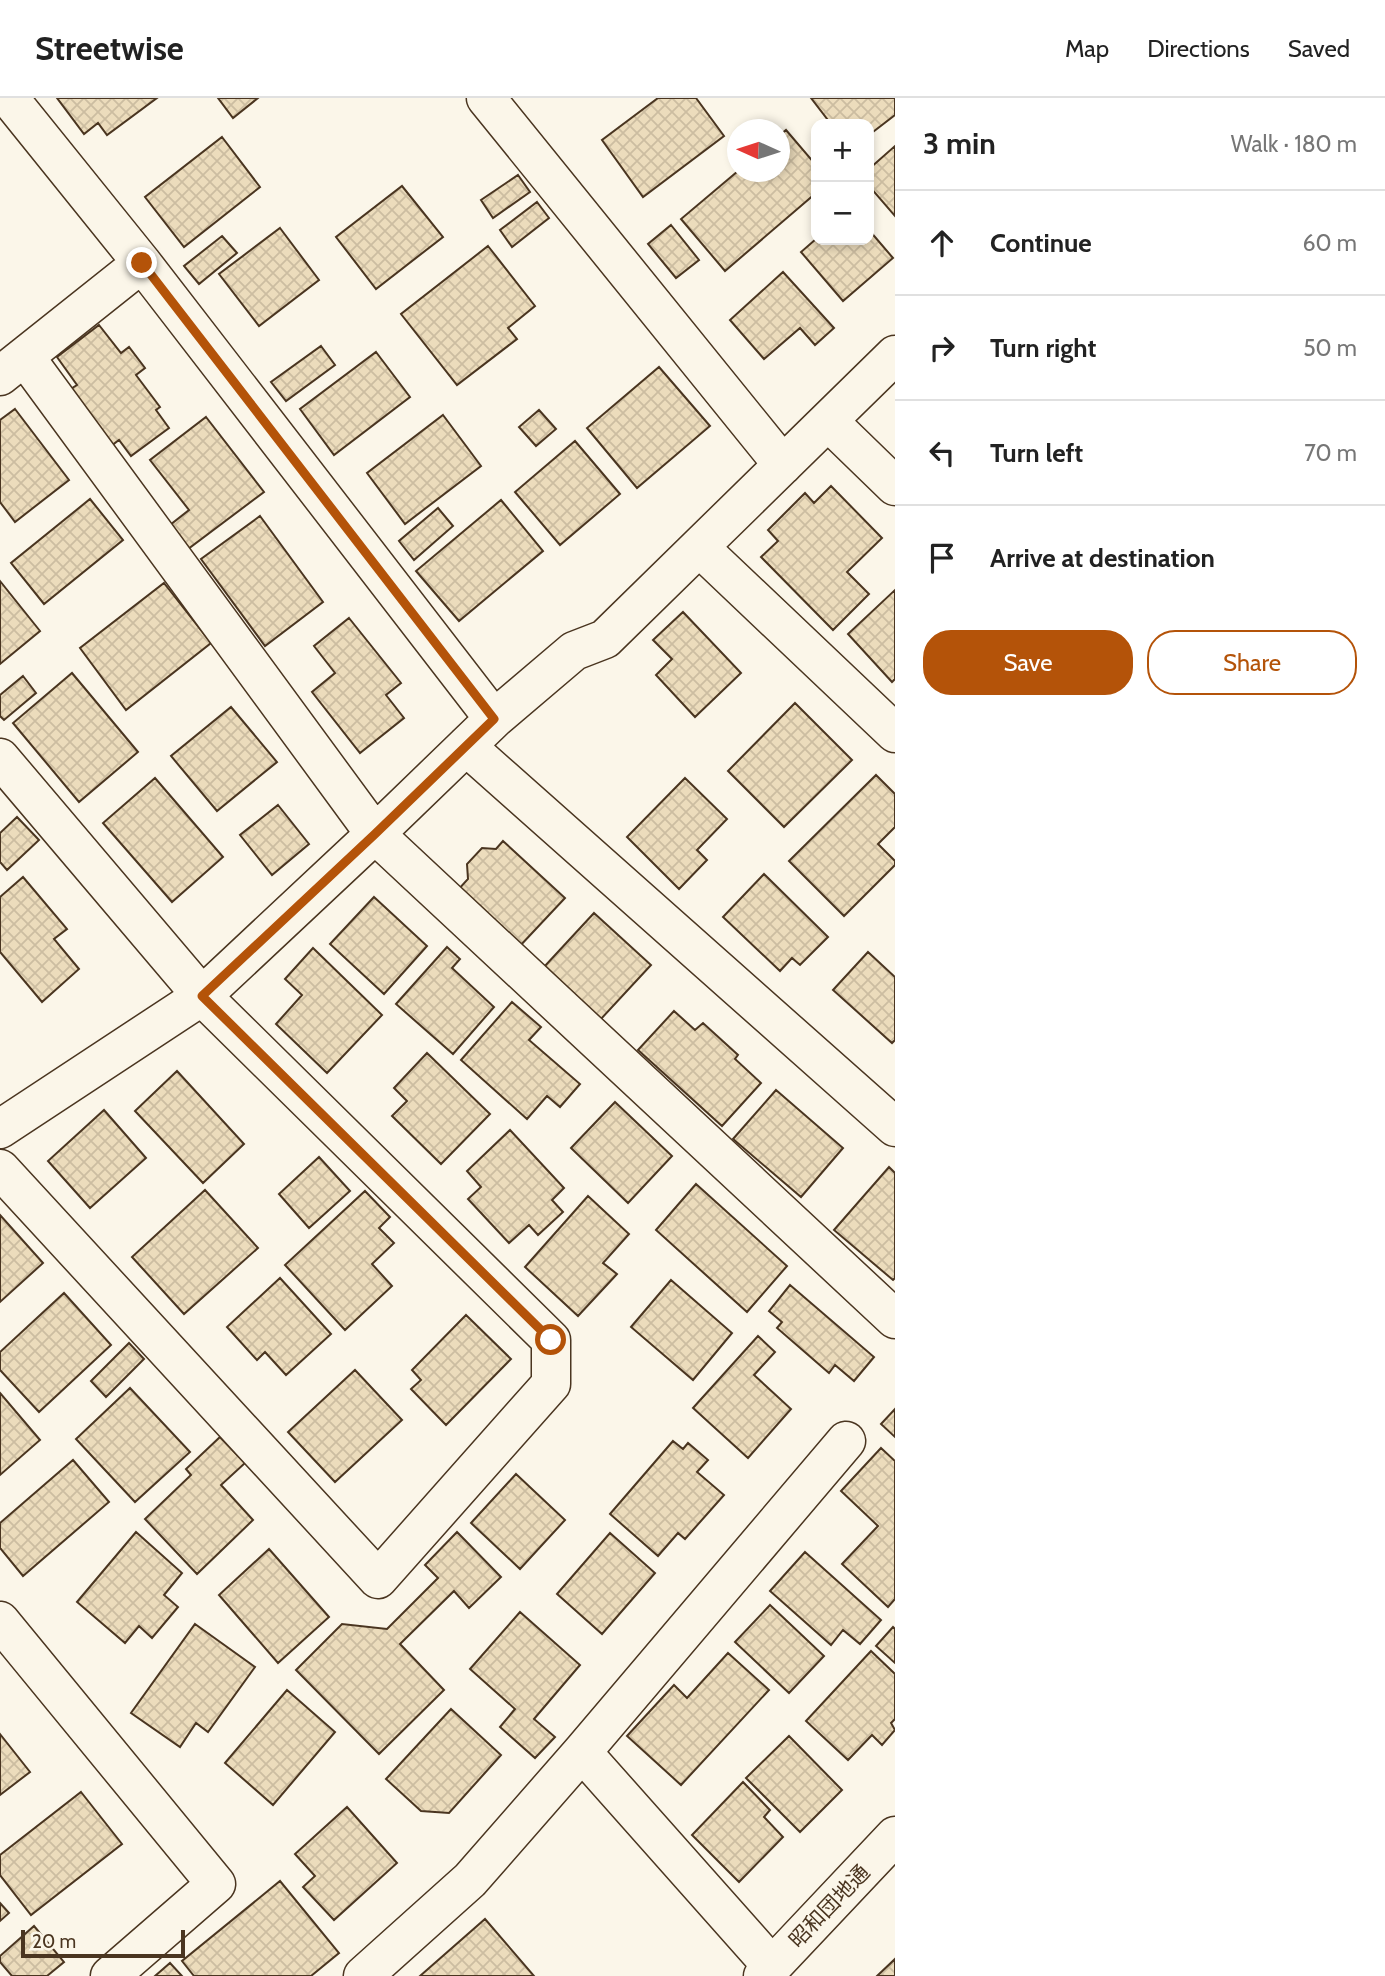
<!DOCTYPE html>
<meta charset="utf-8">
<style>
:root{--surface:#fff;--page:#f6f6f6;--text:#222;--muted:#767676;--line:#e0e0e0;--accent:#b45309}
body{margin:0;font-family:Cabin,"Noto Sans JP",sans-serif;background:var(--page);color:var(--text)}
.controls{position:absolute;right:21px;top:21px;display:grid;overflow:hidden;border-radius:14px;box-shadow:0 4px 10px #0003}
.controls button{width:63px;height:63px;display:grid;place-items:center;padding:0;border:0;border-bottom:2px solid var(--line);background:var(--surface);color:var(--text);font:35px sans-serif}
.compass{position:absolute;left:727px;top:21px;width:63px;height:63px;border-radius:50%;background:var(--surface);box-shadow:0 4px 10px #0003;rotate:273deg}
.scale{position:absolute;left:21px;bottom:18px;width:164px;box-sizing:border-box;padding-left:7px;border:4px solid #4a3520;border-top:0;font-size:19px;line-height:24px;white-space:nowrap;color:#4a3520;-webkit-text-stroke:5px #fbf6e9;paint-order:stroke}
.stop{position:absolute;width:21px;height:21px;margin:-16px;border:5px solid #b45309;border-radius:50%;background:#fff}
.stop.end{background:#b45309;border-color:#fff;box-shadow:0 2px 7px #0008}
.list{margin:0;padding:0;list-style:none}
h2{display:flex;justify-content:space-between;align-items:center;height:91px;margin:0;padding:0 28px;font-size:30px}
h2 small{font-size:23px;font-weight:400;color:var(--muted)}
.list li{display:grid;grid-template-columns:46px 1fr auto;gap:21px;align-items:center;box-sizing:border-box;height:105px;padding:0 28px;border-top:2px solid var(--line)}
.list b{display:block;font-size:26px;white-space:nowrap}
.list em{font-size:23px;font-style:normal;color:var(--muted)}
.actions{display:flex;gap:14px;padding:21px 28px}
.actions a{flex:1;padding:16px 0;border:2px solid var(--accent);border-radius:28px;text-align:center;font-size:24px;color:var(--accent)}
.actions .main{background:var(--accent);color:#fff}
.icon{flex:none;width:38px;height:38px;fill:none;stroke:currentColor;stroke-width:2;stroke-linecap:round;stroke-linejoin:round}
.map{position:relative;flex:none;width:895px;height:1878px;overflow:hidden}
header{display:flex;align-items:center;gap:42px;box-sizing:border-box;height:98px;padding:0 35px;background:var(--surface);border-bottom:2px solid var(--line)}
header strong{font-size:33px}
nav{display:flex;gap:38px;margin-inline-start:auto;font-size:24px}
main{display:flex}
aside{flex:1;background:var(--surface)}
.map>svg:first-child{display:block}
</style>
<header>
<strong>Streetwise</strong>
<nav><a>Map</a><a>Directions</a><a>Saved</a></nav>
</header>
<main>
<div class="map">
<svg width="895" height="1878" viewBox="0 0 895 1878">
<defs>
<pattern id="building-cross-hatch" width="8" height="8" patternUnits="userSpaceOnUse" patternTransform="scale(1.75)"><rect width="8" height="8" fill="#ecdcbc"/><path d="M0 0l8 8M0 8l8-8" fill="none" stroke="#ccbda1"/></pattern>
</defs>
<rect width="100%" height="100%" fill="#fbf6e9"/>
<path fill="url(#building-cross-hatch)" stroke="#4a3520" stroke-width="2" d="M 57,0 L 157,0 L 107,37 L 98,25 L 84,36 Z
M 218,0 L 258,0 L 233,20 Z
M 658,0 L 696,0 L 724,38 L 643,99 L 602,42 Z
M 811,0 L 895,0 L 895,17 L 869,37 L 869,26 L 831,26 Z
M 786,32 L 816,67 L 816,95 L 725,173 L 681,121 L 738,73 L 780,74 L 780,37 Z
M 222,39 L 260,89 L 184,149 L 145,99 Z
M 895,48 L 895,118 L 869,88 L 869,71 Z
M 518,77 L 530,94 L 493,120 L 481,102 Z
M 402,88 L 443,139 L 376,191 L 336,139 Z
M 537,104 L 549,120 L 512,149 L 500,132 Z
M 671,127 L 699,162 L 676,180 L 648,146 Z
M 280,130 L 319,182 L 259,228 L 219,176 Z
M 869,132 L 893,160 L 843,203 L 801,154 L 816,141 L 869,142 Z
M 222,138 L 237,155 L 199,186 L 184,168 Z
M 488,148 L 535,208 L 508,230 L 517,241 L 457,287 L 401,216 Z
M 783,174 L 834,230 L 815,247 L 800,230 L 764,261 L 730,222 Z
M 99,227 L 121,255 L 129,249 L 145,270 L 136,277 L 160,309 L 156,312 L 169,330 L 131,358 L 119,342 L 111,348 L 69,292 L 77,287 L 57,259 Z
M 321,248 L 335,267 L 286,303 L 271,284 Z
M 376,254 L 410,299 L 334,357 L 300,311 Z
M 659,269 L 710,328 L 637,390 L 587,330 Z
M 15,311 L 69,382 L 15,424 L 0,404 L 0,322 Z
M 539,312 L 556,331 L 536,348 L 519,329 Z
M 443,317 L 481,368 L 405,426 L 367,375 Z
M 206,319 L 264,394 L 188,451 L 170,427 L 189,412 L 150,362 Z
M 575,343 L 620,396 L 560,447 L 515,394 Z
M 831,388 L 882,440 L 847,474 L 869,496 L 833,532 L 761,459 L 778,443 L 768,432 L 805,395 L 814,405 Z
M 90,401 L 123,442 L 44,506 L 11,465 Z
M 501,402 L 543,453 L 459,523 L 416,473 Z
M 438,410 L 453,428 L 414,462 L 399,443 Z
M 260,418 L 323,504 L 265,548 L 201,461 Z
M 0,483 L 40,533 L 0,566 Z
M 164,485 L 211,545 L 126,612 L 80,550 Z
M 895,492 L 895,581 L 892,584 L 848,536 Z
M 683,514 L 741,575 L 695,619 L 656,577 L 672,561 L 653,542 Z
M 349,520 L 401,585 L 386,597 L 404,620 L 360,655 L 312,594 L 335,575 L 314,548 Z
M 72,575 L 138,654 L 79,704 L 13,625 Z
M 23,578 L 36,595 L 4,622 L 0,618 L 0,597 Z
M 795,605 L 852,662 L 784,729 L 728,673 Z
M 231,609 L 277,664 L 217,713 L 171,658 Z
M 876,677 L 895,696 L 895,729 L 878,746 L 895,763 L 895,767 L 844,818 L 789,763 Z
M 155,680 L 223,759 L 172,804 L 103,725 Z
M 685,680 L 727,721 L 697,752 L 707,762 L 679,791 L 627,739 Z
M 278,707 L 309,746 L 272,777 L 240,737 Z
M 17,719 L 39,742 L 7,772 L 0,764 L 0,735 Z
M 503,743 L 565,800 L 518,850 L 457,793 L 468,781 L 467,766 L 482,750 L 496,751 Z
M 764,776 L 828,839 L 800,867 L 792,860 L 780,873 L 723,819 Z
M 23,779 L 67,831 L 54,841 L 79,871 L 42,904 L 0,854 L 0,799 Z
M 374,799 L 427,848 L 384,896 L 330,846 Z
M 594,815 L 651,867 L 600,922 L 544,869 Z
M 447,849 L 460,861 L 452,870 L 494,909 L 453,956 L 396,906 Z
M 313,850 L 382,917 L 327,975 L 276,926 L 302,897 L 285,881 Z
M 868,854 L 895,879 L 895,942 L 892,945 L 833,892 Z
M 512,904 L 541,929 L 529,942 L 580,986 L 560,1009 L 547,998 L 527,1021 L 461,962 Z
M 674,913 L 695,932 L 703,925 L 738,957 L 735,961 L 761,985 L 722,1028 L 638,952 Z
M 427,955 L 490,1016 L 441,1066 L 392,1018 L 407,1003 L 394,990 Z
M 177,973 L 244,1046 L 203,1085 L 135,1013 Z
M 776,992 L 843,1050 L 801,1099 L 733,1041 Z
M 615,1004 L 672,1058 L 628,1105 L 571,1050 Z
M 104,1012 L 146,1060 L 90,1110 L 48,1063 Z
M 510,1032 L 564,1090 L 552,1102 L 563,1114 L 538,1137 L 529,1127 L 509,1145 L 468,1101 L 481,1089 L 467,1073 Z
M 319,1059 L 350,1093 L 309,1130 L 279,1096 Z
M 889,1069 L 895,1075 L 895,1180 L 893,1182 L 834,1132 Z
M 696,1086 L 787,1168 L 747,1214 L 656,1132 Z
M 205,1092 L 258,1150 L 184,1216 L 132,1159 Z
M 365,1093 L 390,1119 L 379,1130 L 394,1145 L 372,1166 L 392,1188 L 345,1232 L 285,1167 Z
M 588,1098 L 629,1136 L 603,1165 L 617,1176 L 578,1218 L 525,1169 Z
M 0,1117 L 43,1165 L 0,1204 Z
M 280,1180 L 331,1236 L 286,1277 L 265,1254 L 257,1262 L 227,1229 Z
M 671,1182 L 732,1235 L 693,1282 L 631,1229 Z
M 790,1187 L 874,1259 L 854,1283 L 835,1267 L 829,1275 L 777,1230 L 782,1224 L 769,1213 Z
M 64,1195 L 111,1247 L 39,1314 L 0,1272 L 0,1254 Z
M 466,1217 L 511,1261 L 446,1327 L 411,1291 L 421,1282 L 412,1272 Z
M 758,1238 L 775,1254 L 754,1277 L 791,1311 L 748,1360 L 693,1310 Z
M 129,1245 L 144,1261 L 106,1299 L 91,1283 Z
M 355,1272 L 402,1322 L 335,1384 L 288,1334 Z
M 130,1290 L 190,1354 L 135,1404 L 76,1341 Z
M 0,1295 L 40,1342 L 0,1377 Z
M 895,1311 L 895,1339 L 881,1326 Z
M 220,1339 L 245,1365 L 221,1387 L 253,1422 L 197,1476 L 145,1421 L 191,1377 L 186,1371 Z
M 673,1343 L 683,1351 L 688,1345 L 708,1362 L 697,1374 L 724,1397 L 685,1441 L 678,1435 L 658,1458 L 610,1416 Z
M 881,1350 L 895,1363 L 895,1501 L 888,1509 L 842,1466 L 878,1428 L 841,1393 Z
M 73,1362 L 109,1404 L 23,1478 L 0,1450 L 0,1425 Z
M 516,1376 L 565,1422 L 520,1471 L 471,1425 Z
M 136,1434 L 182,1475 L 164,1497 L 178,1509 L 152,1540 L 139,1528 L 125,1545 L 77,1504 Z
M 457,1434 L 501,1479 L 469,1510 L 454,1493 L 400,1546 L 444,1592 L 379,1656 L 296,1572 L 342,1526 L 387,1531 L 438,1480 L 425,1467 Z
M 610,1435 L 655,1475 L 602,1536 L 557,1496 Z
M 269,1451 L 329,1519 L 278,1565 L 219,1497 Z
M 805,1454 L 881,1522 L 860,1546 L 843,1532 L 831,1547 L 770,1493 Z
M 770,1507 L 824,1558 L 789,1595 L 735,1544 Z
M 520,1514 L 580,1567 L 534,1621 L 555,1639 L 535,1660 L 500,1629 L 515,1611 L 470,1571 Z
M 195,1526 L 255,1569 L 208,1634 L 196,1625 L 180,1649 L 131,1615 Z
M 893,1529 L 895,1531 L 895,1565 L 876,1548 Z
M 871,1553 L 895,1576 L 895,1621 L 891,1625 L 895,1632 L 882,1647 L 872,1637 L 848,1662 L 806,1623 Z
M 728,1555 L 769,1592 L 681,1687 L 627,1638 L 674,1587 L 687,1600 Z
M 287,1592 L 335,1634 L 273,1707 L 225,1665 Z
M 451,1611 L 501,1657 L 449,1715 L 421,1713 L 386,1681 Z
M 0,1636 L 30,1674 L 0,1697 Z
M 789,1638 L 842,1692 L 800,1734 L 746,1680 Z
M 743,1684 L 770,1712 L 764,1719 L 783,1739 L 739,1784 L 692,1737 Z
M 81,1694 L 122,1746 L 31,1817 L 0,1777 L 0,1757 Z
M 347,1709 L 397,1765 L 334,1822 L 303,1789 L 315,1778 L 295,1756 Z
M 280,1783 L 339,1855 L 311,1878 L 194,1878 L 182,1863 Z
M 0,1805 L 9,1815 L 0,1823 Z
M 485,1821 L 534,1878 L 420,1878 Z
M 34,1828 L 64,1864 L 47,1878 L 12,1878 L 0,1864 L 0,1858 Z
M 895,1861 L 895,1878 L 877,1878 Z
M 170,1865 L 182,1878 L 155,1878 Z"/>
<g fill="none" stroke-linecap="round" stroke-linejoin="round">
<defs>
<path id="street" d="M 9,0 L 142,165 L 494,621
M 486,0 L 783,367
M 25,259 L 375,736 L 895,1221
M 0,278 L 142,165
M 828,323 L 895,388
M 699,449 L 895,635
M 466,648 L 895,1029
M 0,660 L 202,898 L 551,1242 L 551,1286 L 378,1481 L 0,1071
M 0,1031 L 202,898 L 375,736 L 494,621 L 574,553 L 605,541 L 895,257
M 0,1523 L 216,1786 L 110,1878
M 772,1868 L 582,1654 L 846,1343
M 363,1878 L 470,1782 L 582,1654"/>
<path id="secondary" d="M 763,1878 L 895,1738"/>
</defs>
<use href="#street" stroke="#4a3520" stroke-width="41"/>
<use href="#secondary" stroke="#4a3520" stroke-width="41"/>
<use href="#street" stroke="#fbf6e9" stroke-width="38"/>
<use href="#secondary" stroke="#fbf6e9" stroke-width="38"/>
</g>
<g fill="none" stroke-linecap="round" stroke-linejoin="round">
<path stroke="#b45309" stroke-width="9" d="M 142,165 L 494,621 L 375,736 L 202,898 L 551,1242"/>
</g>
<g text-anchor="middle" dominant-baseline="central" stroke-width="5" stroke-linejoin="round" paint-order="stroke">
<g font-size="21" fill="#4a3520" stroke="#fbf6e9">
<text transform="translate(829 1808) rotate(-46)">昭和団地通</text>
</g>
</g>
</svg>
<div class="controls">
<button>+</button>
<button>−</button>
</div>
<svg class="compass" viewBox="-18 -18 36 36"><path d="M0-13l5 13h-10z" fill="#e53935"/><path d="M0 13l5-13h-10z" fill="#767676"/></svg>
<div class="scale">20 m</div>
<div class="stop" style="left:551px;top:1242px"></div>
<div class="stop end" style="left:142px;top:165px"></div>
</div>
<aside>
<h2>3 min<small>Walk · 180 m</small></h2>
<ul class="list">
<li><svg class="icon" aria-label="ahead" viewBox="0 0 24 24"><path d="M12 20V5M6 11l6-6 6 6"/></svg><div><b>Continue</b></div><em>60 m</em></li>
<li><svg class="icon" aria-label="right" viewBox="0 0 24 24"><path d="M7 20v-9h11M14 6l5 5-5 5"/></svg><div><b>Turn right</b></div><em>50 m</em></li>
<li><svg class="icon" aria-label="left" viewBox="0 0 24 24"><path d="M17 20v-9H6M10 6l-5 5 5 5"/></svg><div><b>Turn left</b></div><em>70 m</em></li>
<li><svg class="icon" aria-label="arrive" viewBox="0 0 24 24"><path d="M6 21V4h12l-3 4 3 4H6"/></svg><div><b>Arrive at destination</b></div></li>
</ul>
<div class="actions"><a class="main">Save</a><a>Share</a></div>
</aside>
</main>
